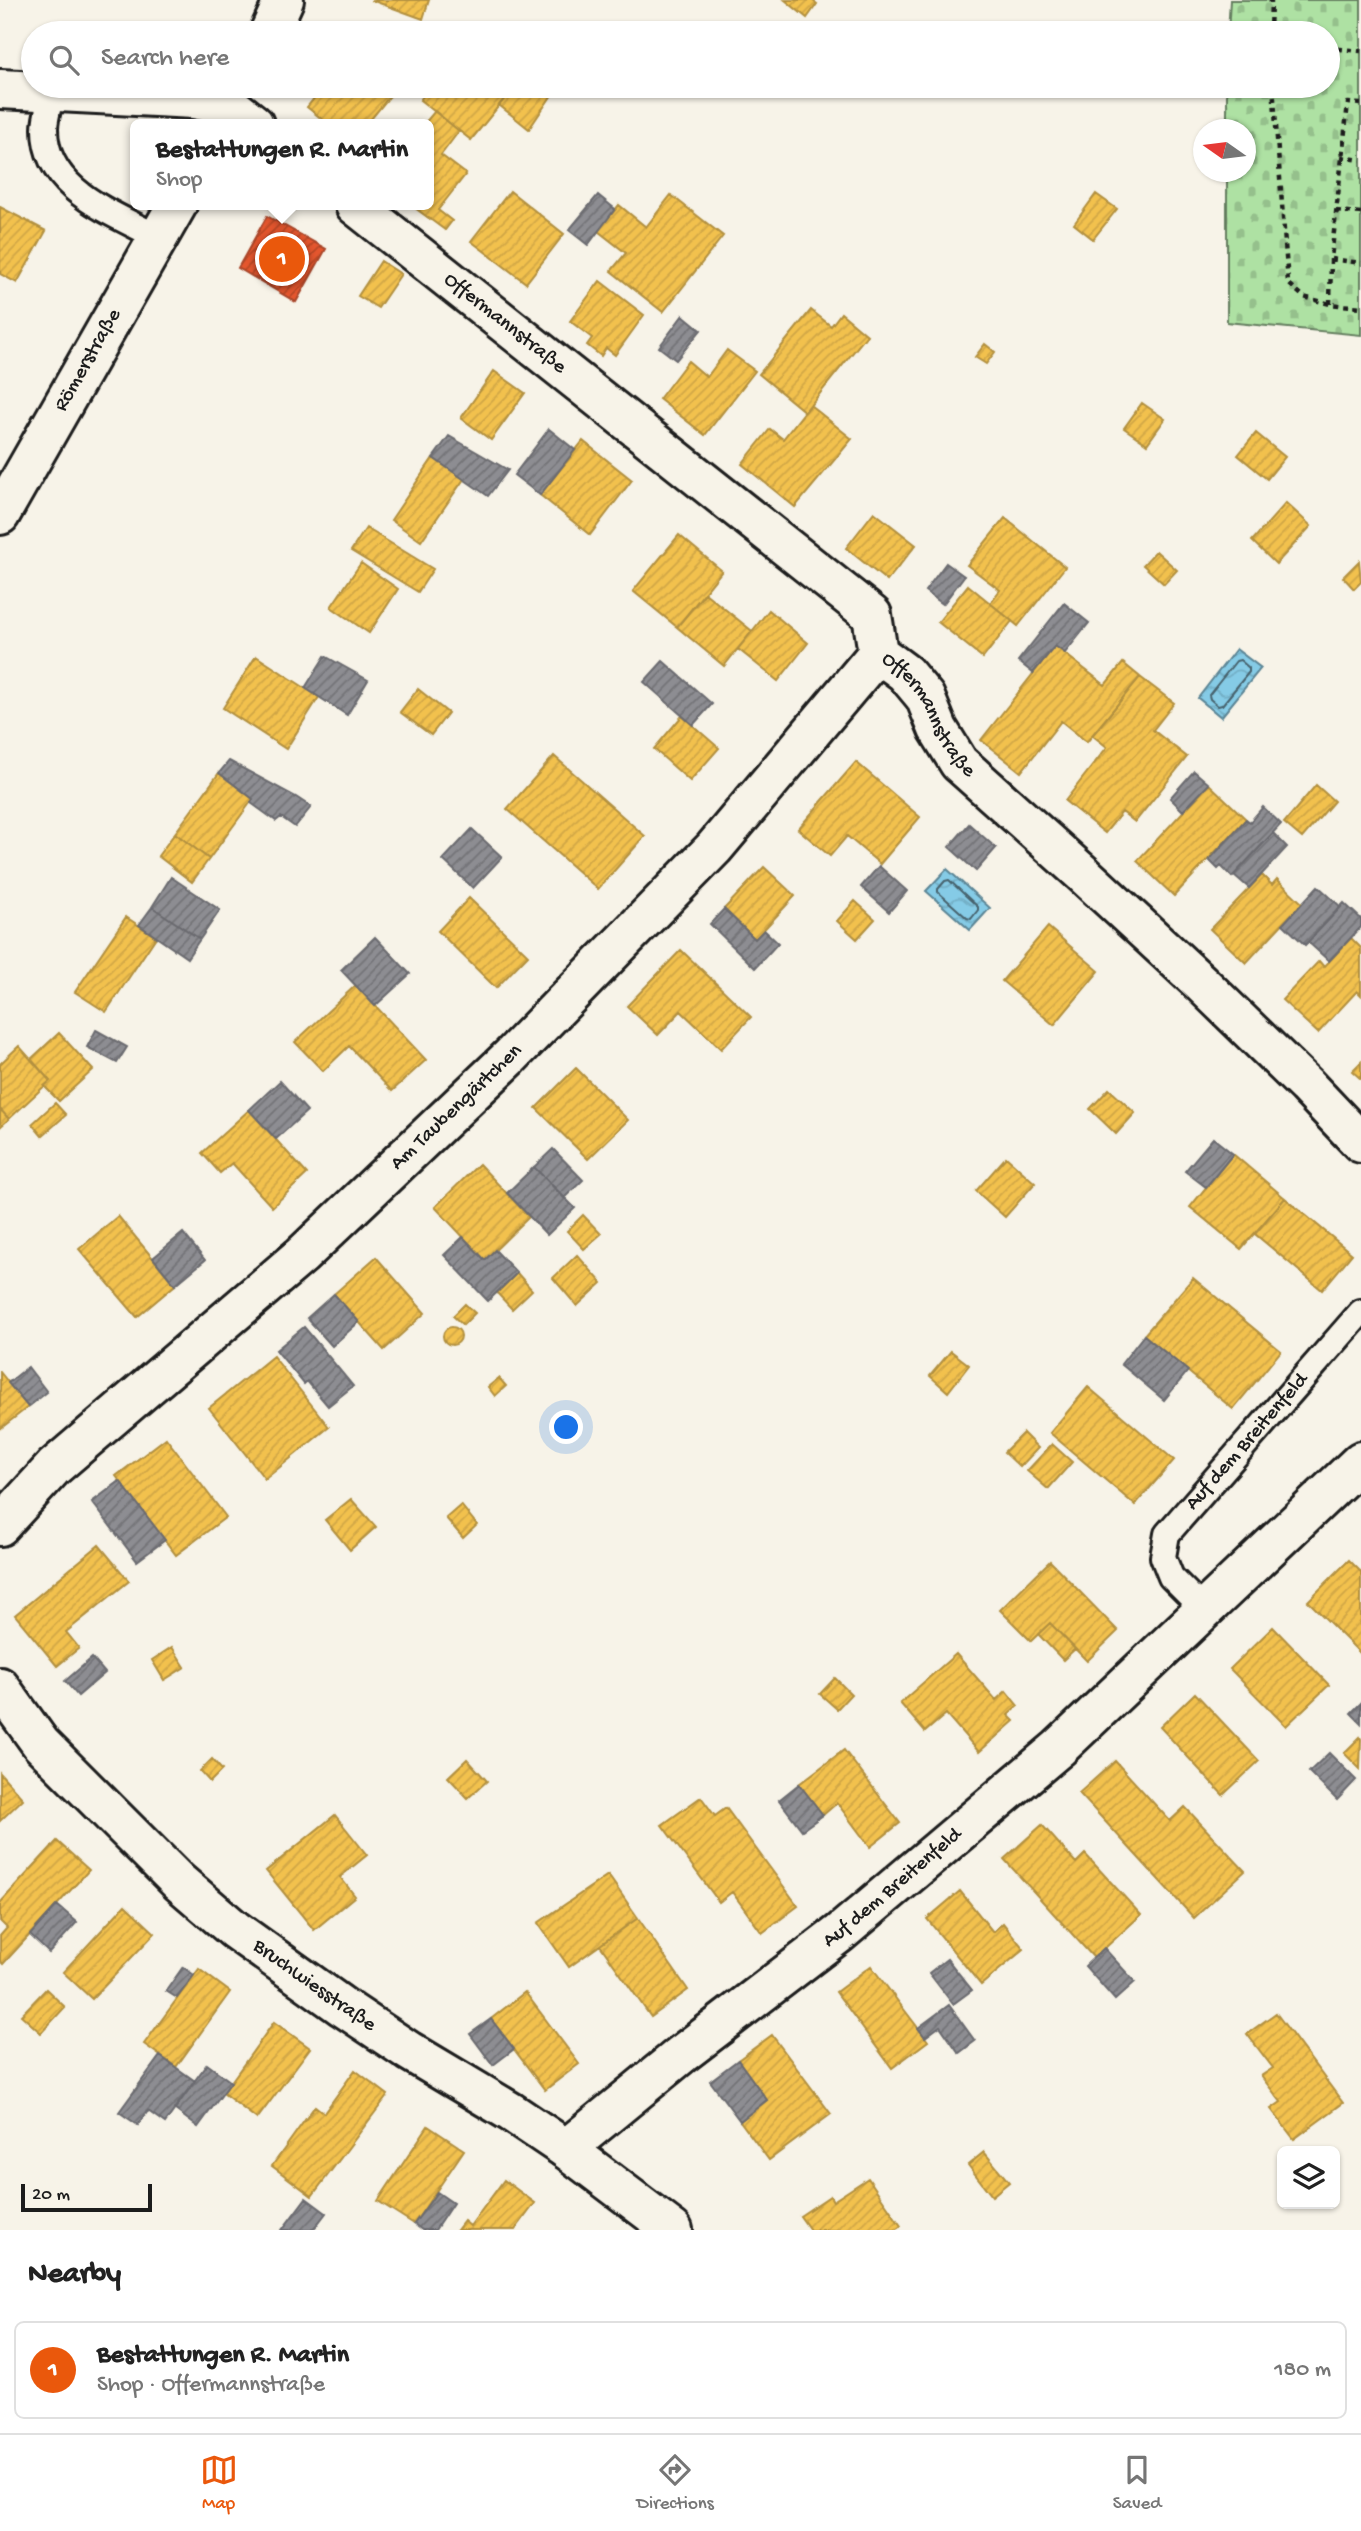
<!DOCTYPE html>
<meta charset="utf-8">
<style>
:root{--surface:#fff;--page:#f2f2f2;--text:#222;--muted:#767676;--line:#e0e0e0;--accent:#ea580c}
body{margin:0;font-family:"Gochi Hand",sans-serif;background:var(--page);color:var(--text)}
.controls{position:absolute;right:21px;bottom:21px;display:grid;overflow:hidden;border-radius:10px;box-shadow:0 2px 5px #0004}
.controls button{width:63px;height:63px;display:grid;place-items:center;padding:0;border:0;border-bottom:2px solid var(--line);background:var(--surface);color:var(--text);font:35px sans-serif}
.compass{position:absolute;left:1193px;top:119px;width:63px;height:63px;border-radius:50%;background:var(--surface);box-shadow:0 2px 5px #0004;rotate:284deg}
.scale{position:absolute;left:21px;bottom:18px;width:131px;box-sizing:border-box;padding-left:7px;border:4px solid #1c1c1c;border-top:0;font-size:19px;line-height:24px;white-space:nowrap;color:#1c1c1c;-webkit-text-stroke:5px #f7f3e8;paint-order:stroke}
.you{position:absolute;left:567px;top:1428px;width:24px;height:24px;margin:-18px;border:5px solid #fff;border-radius:50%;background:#1a73e8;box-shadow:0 0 0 10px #1a73e833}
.badge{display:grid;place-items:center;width:46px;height:46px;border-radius:50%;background:var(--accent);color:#fff;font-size:23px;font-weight:700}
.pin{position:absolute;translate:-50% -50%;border:4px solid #fff;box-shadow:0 2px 7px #0006}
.popup{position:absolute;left:130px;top:119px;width:304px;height:91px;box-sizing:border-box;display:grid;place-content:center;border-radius:10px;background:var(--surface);filter:drop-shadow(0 2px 5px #0005);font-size:23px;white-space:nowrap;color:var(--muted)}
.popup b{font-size:26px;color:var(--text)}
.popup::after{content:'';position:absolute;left:50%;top:100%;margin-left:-14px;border:14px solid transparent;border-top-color:var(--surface)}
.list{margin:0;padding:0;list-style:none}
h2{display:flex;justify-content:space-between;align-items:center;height:91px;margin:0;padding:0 28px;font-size:30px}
h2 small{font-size:23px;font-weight:400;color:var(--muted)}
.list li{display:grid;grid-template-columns:46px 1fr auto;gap:21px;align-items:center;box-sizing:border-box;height:98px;margin:0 14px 14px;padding:0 14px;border:2px solid var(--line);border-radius:10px}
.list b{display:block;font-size:26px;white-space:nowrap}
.list p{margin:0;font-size:23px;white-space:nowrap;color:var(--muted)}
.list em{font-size:23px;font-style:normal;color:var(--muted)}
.icon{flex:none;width:38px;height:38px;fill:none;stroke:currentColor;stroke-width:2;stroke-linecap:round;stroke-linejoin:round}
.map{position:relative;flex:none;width:1361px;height:2230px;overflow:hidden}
.search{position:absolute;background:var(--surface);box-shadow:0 2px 5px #0004;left:21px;right:21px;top:21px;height:77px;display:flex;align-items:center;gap:18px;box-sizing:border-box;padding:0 24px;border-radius:38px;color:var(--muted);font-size:26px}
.sheet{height:203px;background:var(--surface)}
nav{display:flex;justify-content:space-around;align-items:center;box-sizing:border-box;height:98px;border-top:2px solid var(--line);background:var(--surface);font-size:19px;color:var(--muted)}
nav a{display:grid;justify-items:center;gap:4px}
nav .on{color:var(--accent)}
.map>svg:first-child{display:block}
</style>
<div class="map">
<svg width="1361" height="2230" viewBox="0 0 1361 2230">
<defs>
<pattern id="cemetery-stones" width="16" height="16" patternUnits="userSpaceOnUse" patternTransform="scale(1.75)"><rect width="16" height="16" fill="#aee1a3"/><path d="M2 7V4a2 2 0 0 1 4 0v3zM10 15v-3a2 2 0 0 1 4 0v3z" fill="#95c08c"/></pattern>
<pattern id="water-waves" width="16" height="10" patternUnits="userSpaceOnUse" patternTransform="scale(1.75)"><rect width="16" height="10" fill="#85cbe6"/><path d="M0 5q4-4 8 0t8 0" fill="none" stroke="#72aec5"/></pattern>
<pattern id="homes-hatch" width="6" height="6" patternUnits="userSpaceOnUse" patternTransform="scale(1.75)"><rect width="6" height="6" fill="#f2c14e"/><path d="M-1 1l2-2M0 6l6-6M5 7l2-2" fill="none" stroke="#cfa544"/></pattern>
<pattern id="shops-hatch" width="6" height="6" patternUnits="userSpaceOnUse" patternTransform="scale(1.75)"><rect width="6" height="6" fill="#e4572e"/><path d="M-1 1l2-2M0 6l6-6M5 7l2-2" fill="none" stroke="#b84726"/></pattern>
<pattern id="industry-hatch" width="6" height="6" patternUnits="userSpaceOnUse" patternTransform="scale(1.75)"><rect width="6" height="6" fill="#8d8d92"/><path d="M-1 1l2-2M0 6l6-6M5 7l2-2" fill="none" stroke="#727276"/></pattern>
</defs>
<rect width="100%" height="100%" fill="#f7f3e8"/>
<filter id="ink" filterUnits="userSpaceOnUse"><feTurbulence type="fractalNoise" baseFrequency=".0143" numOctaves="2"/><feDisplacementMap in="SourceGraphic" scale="14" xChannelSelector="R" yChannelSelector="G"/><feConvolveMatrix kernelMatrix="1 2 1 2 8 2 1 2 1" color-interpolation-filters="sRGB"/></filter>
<g filter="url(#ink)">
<path fill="url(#cemetery-stones)" stroke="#657e60" stroke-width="2" d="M 1230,0 L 1361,0 L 1361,335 L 1227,322 L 1227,172 L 1246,172 L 1246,130 L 1227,129 L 1227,86 L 1328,86 L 1328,33 L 1228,33 Z"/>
<path fill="url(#water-waves)" stroke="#5b8595" stroke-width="2" d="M 1236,649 L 1261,668 L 1221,717 L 1198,698 Z
M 947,869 L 990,908 L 970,930 L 926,891 Z"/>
<path fill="url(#homes-hatch)" stroke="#b2903f" stroke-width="2" d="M 371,0 L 429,0 L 423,19 Z
M 785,0 L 812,0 L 817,4 L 807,18 Z
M 324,86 L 398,86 L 367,124 L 328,124 L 307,107 Z
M 431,86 L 515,86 L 471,140 L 420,100 Z
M 515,86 L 558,86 L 529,129 L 499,105 Z
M 435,111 L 459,131 L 441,155 L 466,174 L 438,210 L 452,221 L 445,230 L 411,205 L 429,205 L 429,124 L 424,124 Z
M 510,191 L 564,234 L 526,283 L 471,241 Z
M 1096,194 L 1117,209 L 1093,239 L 1074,224 Z
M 671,195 L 723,236 L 663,312 L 611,271 L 626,253 L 598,231 L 619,205 L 646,227 Z
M 0,207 L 46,231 L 17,283 L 0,274 Z
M 381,261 L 401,274 L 378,308 L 358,296 Z
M 600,281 L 644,315 L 615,355 L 606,348 L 601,356 L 587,345 L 592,338 L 570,321 Z
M 811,310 L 831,326 L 841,313 L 867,335 L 805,412 L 759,374 Z
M 985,344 L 995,352 L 986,364 L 975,357 Z
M 727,350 L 755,371 L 705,435 L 659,399 L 688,361 L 707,377 Z
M 494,371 L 525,393 L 491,440 L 461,418 Z
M 1142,403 L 1165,419 L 1147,444 L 1124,428 Z
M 810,405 L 852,439 L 795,507 L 742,464 L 770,429 L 783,439 Z
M 1256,433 L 1285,457 L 1267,479 L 1238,455 Z
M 583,441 L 632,480 L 590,535 L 540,495 Z
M 433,458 L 464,479 L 421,541 L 391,520 Z
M 1286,503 L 1311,526 L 1276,564 L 1252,541 Z
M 874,512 L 916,545 L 887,581 L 846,548 Z
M 1005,518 L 1065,567 L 1018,626 L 990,603 L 1000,590 L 967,565 Z
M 366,528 L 433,569 L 418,592 L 351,551 Z
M 679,535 L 722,571 L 677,627 L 633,591 Z
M 1156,551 L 1177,570 L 1164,584 L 1143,565 Z
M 1359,561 L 1361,582 L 1354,589 L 1343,577 Z
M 361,563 L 398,589 L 369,633 L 331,607 Z
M 968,585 L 1012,621 L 983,658 L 938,622 Z
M 705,593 L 752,631 L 724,666 L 677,627 Z
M 769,610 L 808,643 L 778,681 L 738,649 Z
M 1055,646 L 1105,685 L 1123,663 L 1140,677 L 1087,742 L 1061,721 L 1021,772 L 981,740 Z
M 256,656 L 319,697 L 286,749 L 223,708 Z
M 1140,677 L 1174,703 L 1153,730 L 1187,757 L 1135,822 L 1122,812 L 1105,833 L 1065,801 L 1107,747 L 1092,735 Z
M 418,689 L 448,713 L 431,735 L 400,712 Z
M 682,716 L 719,748 L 690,781 L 654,749 Z
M 554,756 L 645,836 L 598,889 L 507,809 Z
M 856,762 L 920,817 L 880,864 L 847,836 L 830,856 L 798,829 Z
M 219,773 L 253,799 L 209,859 L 175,833 Z
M 1209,784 L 1246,819 L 1174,896 L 1137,861 Z
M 1316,785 L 1334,801 L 1302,838 L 1284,823 Z
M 175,833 L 209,859 L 192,882 L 158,856 Z
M 764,867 L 795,896 L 755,939 L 724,909 Z
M 1262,875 L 1272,885 L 1277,879 L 1302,903 L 1246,963 L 1210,929 Z
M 469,898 L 528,955 L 496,988 L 438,931 Z
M 855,901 L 875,919 L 857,939 L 837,921 Z
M 126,917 L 156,937 L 106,1012 L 75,992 Z
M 1048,927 L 1099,971 L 1054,1025 L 1002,981 Z
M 1351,938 L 1361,948 L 1361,995 L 1357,991 L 1318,1033 L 1282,1000 L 1319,961 L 1324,967 Z
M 681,950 L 751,1017 L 721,1049 L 681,1011 L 658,1035 L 627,1006 Z
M 356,985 L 426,1060 L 392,1091 L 349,1046 L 323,1071 L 295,1042 Z
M 59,1033 L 93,1070 L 59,1101 L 44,1086 L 50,1081 L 31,1059 Z
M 19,1046 L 50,1081 L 9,1119 L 0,1109 L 0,1064 Z
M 1361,1062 L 1361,1079 L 1352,1071 Z
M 576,1068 L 628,1120 L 588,1159 L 536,1108 Z
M 1109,1089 L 1135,1113 L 1116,1134 L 1090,1109 Z
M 55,1103 L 66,1115 L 42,1136 L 32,1124 Z
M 0,1109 L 9,1119 L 0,1127 Z
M 249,1110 L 307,1174 L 272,1207 L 232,1163 L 220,1173 L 202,1153 Z
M 1233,1154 L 1285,1198 L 1241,1249 L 1190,1207 Z
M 1006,1157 L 1035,1183 L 1005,1217 L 976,1191 Z
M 479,1164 L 529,1217 L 485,1260 L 435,1207 Z
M 1285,1198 L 1352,1254 L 1322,1290 L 1255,1234 Z
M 583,1215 L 601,1234 L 584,1249 L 567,1231 Z
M 118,1216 L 175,1285 L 137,1317 L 79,1249 Z
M 577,1255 L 602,1283 L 577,1306 L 553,1278 Z
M 376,1257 L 425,1313 L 384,1350 L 334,1294 Z
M 517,1273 L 532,1290 L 512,1309 L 497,1293 Z
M 1193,1278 L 1281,1351 L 1233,1409 L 1144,1335 Z
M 465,1304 L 475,1313 L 463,1325 L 453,1316 Z
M443 1336a9 9 0 1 1 18 0a9 9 0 1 1-18 0Z
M 951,1351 L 969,1365 L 948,1392 L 930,1376 Z
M 273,1356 L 329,1427 L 265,1479 L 209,1408 Z
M 0,1372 L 28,1407 L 0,1429 Z
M 499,1378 L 506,1386 L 495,1396 L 488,1387 Z
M 1088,1387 L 1174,1460 L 1135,1505 L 1050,1433 Z
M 1023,1433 L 1038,1448 L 1020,1467 L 1004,1452 Z
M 166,1438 L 226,1517 L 176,1555 L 116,1476 Z
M 1052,1444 L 1072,1462 L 1048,1489 L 1027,1471 Z
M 351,1499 L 376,1527 L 350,1550 L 325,1520 Z
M 461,1505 L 477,1525 L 463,1538 L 446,1518 Z
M 99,1545 L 129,1581 L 66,1632 L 79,1648 L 57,1666 L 15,1615 Z
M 1349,1560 L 1361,1572 L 1361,1654 L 1308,1601 Z
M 1050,1561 L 1118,1631 L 1087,1661 L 1050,1623 L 1031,1641 L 1000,1610 Z
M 1050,1623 L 1075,1649 L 1063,1660 L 1038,1634 Z
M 1273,1627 L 1329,1685 L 1286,1726 L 1230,1669 Z
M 172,1647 L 185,1667 L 164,1680 L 152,1660 Z
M 956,1654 L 996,1700 L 1006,1691 L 1018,1706 L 1008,1715 L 1014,1721 L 979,1752 L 946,1714 L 925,1732 L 900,1703 Z
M 835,1678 L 851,1694 L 837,1709 L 820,1694 Z
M 1195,1693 L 1259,1761 L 1223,1795 L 1160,1727 Z
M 1360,1737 L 1361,1739 L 1360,1769 L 1344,1753 Z
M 844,1750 L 900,1823 L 870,1847 L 837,1803 L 823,1815 L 799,1784 Z
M 212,1759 L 222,1770 L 210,1782 L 200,1771 Z
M 467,1759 L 487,1781 L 468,1798 L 448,1777 Z
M 1115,1761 L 1170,1821 L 1185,1807 L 1245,1871 L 1194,1918 L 1079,1793 Z
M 0,1773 L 23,1799 L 0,1821 Z
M 701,1797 L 715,1816 L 726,1808 L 798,1906 L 762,1933 L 732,1892 L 719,1902 L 662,1825 Z
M 335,1815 L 367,1855 L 340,1877 L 355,1896 L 314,1930 L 266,1871 Z
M 1042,1825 L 1076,1863 L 1085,1854 L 1141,1915 L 1094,1958 L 1004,1859 Z
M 57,1841 L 89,1870 L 3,1964 L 0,1961 L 0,1936 L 7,1928 L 0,1921 L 0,1903 Z
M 608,1875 L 638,1918 L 569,1967 L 538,1923 Z
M 960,1891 L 993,1932 L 1003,1923 L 1024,1949 L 981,1985 L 927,1919 Z
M 125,1905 L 155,1933 L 92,1999 L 63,1972 Z
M 638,1918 L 688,1990 L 651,2017 L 600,1945 Z
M 871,1966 L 928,2041 L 892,2068 L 836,1992 Z
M 199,1969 L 230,1992 L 176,2067 L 144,2044 Z
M 46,1989 L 65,2007 L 41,2033 L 21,2015 Z
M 525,1992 L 579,2064 L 545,2090 L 491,2019 Z
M 1276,2013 L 1343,2103 L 1294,2139 L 1271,2109 L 1281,2102 L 1261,2076 L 1273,2068 L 1247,2034 Z
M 274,2022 L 310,2048 L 257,2119 L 223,2093 Z
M 772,2035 L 831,2114 L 769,2160 L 740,2121 L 767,2100 L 738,2060 Z
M 355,2070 L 388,2095 L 312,2196 L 272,2166 L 315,2106 L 324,2113 Z
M 428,2126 L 464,2150 L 414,2224 L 378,2201 Z
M 984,2152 L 1009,2182 L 992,2196 L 968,2165 Z
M 868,2178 L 901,2226 L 895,2230 L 810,2230 L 800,2216 L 830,2196 L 833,2201 Z
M 504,2180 L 535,2203 L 515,2230 L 457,2230 L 464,2221 L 470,2226 Z"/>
<path fill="url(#shops-hatch)" stroke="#a84529" stroke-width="2" d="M 267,216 L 326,249 L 296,302 L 238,268 Z"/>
<path fill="url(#industry-hatch)" stroke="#6b6b6f" stroke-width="2" d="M 598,195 L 615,209 L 588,245 L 569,230 Z
M 683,315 L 701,330 L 676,360 L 659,347 Z
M 549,429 L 575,450 L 540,495 L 514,475 Z
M 449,436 L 508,470 L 488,496 L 433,458 Z
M 946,563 L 964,576 L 943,604 L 925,591 Z
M 1064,603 L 1089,623 L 1065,653 L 1055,646 L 1033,673 L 1018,661 Z
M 325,656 L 368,680 L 347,715 L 305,688 Z
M 663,661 L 712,704 L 693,725 L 644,682 Z
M 229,761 L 296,797 L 311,807 L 295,827 L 281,817 L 276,821 L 251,803 L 253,799 L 219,773 Z
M 1194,771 L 1209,784 L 1183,811 L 1170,798 Z
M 1263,807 L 1281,824 L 1232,877 L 1221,866 L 1218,869 L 1209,860 L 1246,819 L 1250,822 Z
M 969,824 L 996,848 L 976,871 L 949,847 Z
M 472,829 L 502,857 L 473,888 L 443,860 Z
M 1273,833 L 1287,847 L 1249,888 L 1234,875 Z
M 879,866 L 907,891 L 889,912 L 861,887 Z
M 171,877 L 220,910 L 200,939 L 152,907 Z
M 1318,886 L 1341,907 L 1305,945 L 1283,924 Z
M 1344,903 L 1361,919 L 1361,927 L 1329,961 L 1308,942 Z
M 152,907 L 200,939 L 187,958 L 139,925 Z
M 724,909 L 755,939 L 764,930 L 778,943 L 755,968 L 710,924 Z
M 375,937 L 410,974 L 375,1006 L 341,970 Z
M 96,1030 L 127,1047 L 117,1063 L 87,1047 Z
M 280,1081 L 307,1111 L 276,1139 L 249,1110 Z
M 1213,1138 L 1233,1154 L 1206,1187 L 1185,1171 Z
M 553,1149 L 583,1180 L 564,1198 L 534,1167 Z
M 534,1167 L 575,1208 L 547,1235 L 507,1193 Z
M 183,1233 L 205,1260 L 175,1285 L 153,1258 Z
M 463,1237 L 485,1260 L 495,1250 L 517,1273 L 488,1301 L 444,1255 Z
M 334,1294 L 359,1322 L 332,1346 L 307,1318 Z
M 304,1327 L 353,1386 L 328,1406 L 307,1381 L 304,1384 L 276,1350 Z
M 1144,1335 L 1188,1371 L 1164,1400 L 1121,1364 Z
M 28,1367 L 47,1392 L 28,1407 L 8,1383 Z
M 120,1481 L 165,1540 L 137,1561 L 92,1502 Z
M 92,1658 L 105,1673 L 78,1696 L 65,1681 Z
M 1361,1703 L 1361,1723 L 1351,1713 Z
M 1329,1753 L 1356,1780 L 1337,1800 L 1309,1772 Z
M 799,1784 L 823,1815 L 802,1830 L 779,1800 Z
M 57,1905 L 77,1922 L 49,1953 L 30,1935 Z
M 1104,1948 L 1135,1982 L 1115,2000 L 1085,1966 Z
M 947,1959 L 972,1990 L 953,2004 L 929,1973 Z
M 183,1967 L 194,1975 L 177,1998 L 166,1991 Z
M 949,2005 L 975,2041 L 959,2053 L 940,2026 L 925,2037 L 918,2028 Z
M 491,2019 L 514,2049 L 493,2065 L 470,2034 Z
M 160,2056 L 195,2081 L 165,2123 L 148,2111 L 138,2125 L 119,2112 Z
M 738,2060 L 767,2100 L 740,2121 L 710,2081 Z
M 207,2064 L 231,2082 L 198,2127 L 174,2109 Z
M 437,2192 L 453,2203 L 435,2230 L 422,2230 L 414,2224 Z
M 306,2198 L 326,2213 L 313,2230 L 282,2230 Z"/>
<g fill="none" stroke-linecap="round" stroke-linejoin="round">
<path stroke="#46626d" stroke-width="2" d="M 1240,660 L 1249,668 L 1249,672 L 1222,705 L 1218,706 L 1210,699 L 1209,695 L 1236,661 Z
M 949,880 L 978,907 L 978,910 L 971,919 L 967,918 L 938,892 L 938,889 L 945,881 Z"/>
<defs>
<g id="lane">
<path d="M 52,92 C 50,103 45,117 45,129 C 45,191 114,213 159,238"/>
<path id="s1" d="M 1205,1611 L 1171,1577 L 1163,1557 L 1167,1534 L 1361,1312"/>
</g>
<g id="street">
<path d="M 269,33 L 284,0"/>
<path d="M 0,89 L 194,99 L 231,106 L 254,124"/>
<path id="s2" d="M 355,205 L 872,615 L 878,653 L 905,673 L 925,697 L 938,729 L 959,763 L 1081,872 L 1201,983 L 1306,1085 L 1361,1143"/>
<path id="s3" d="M 0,515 L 177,205"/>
<path id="s4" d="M 0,1526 L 54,1467 L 302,1255 L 510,1057 L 714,848 L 878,653"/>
<path id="s5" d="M 0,1687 L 41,1744 L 179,1882 L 235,1930 L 343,2007 L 409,2051 L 511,2112 L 566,2149 L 673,2230"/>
<path id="s6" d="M 566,2149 L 682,2054 L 840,1933 L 1059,1748 L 1361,1461"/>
</g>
</defs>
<use href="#lane" stroke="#1c1c1c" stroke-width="30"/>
<use href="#street" stroke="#1c1c1c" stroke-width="44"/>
<path stroke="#1c1c1c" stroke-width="4.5" stroke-dasharray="5 5" stroke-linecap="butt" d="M 1270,33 L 1271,0
M 1328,48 L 1361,51
M 1273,86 L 1288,283 L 1304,297 L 1330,304 L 1361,307
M 1341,157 L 1361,160
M 1336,211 L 1361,213
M 1331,259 L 1361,263
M 1330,304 L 1331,259 L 1348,103 L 1361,104"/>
<use href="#lane" stroke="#f7f3e8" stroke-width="24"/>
<use href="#street" stroke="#f7f3e8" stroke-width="38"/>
</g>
</g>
<g text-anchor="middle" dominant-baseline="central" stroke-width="7" stroke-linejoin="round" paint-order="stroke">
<g font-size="21" fill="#1c1c1c" stroke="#f7f3e8">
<text stroke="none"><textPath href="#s2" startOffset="191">Offermannstraße</textPath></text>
<text stroke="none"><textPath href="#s3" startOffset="178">Römerstraße</textPath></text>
<text stroke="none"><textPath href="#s2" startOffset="780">Offermannstraße</textPath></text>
<text stroke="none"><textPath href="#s4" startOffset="620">Am Taubengärtchen</textPath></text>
<text stroke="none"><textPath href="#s1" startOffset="215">Auf dem Breitenfeld</textPath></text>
<text stroke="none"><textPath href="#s6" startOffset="418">Auf dem Breitenfeld</textPath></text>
<text stroke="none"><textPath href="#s5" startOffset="436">Bruchwiesstraße</textPath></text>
</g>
</g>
</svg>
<div class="controls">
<button><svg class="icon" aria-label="layers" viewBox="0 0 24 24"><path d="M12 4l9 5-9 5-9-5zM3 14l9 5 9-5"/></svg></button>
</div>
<svg class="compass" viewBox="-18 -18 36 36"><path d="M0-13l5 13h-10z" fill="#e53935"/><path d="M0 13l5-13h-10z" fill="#767676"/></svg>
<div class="scale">20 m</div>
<div class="you"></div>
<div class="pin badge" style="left:282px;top:259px">1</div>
<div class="popup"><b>Bestattungen R. Martin</b>Shop</div>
<div class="search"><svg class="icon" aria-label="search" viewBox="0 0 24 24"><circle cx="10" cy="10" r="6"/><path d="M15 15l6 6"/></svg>Search here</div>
</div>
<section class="sheet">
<h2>Nearby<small></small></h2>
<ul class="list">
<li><span class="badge">1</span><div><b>Bestattungen R. Martin</b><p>Shop · Offermannstraße</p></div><em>180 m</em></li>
</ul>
</section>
<nav>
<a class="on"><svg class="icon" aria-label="map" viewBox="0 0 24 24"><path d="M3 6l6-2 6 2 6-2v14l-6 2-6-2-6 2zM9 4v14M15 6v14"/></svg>Map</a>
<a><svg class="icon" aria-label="directions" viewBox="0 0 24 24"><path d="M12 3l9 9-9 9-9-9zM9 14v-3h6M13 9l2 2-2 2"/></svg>Directions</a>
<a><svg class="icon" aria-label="saved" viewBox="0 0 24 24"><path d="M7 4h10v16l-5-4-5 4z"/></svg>Saved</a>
</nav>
